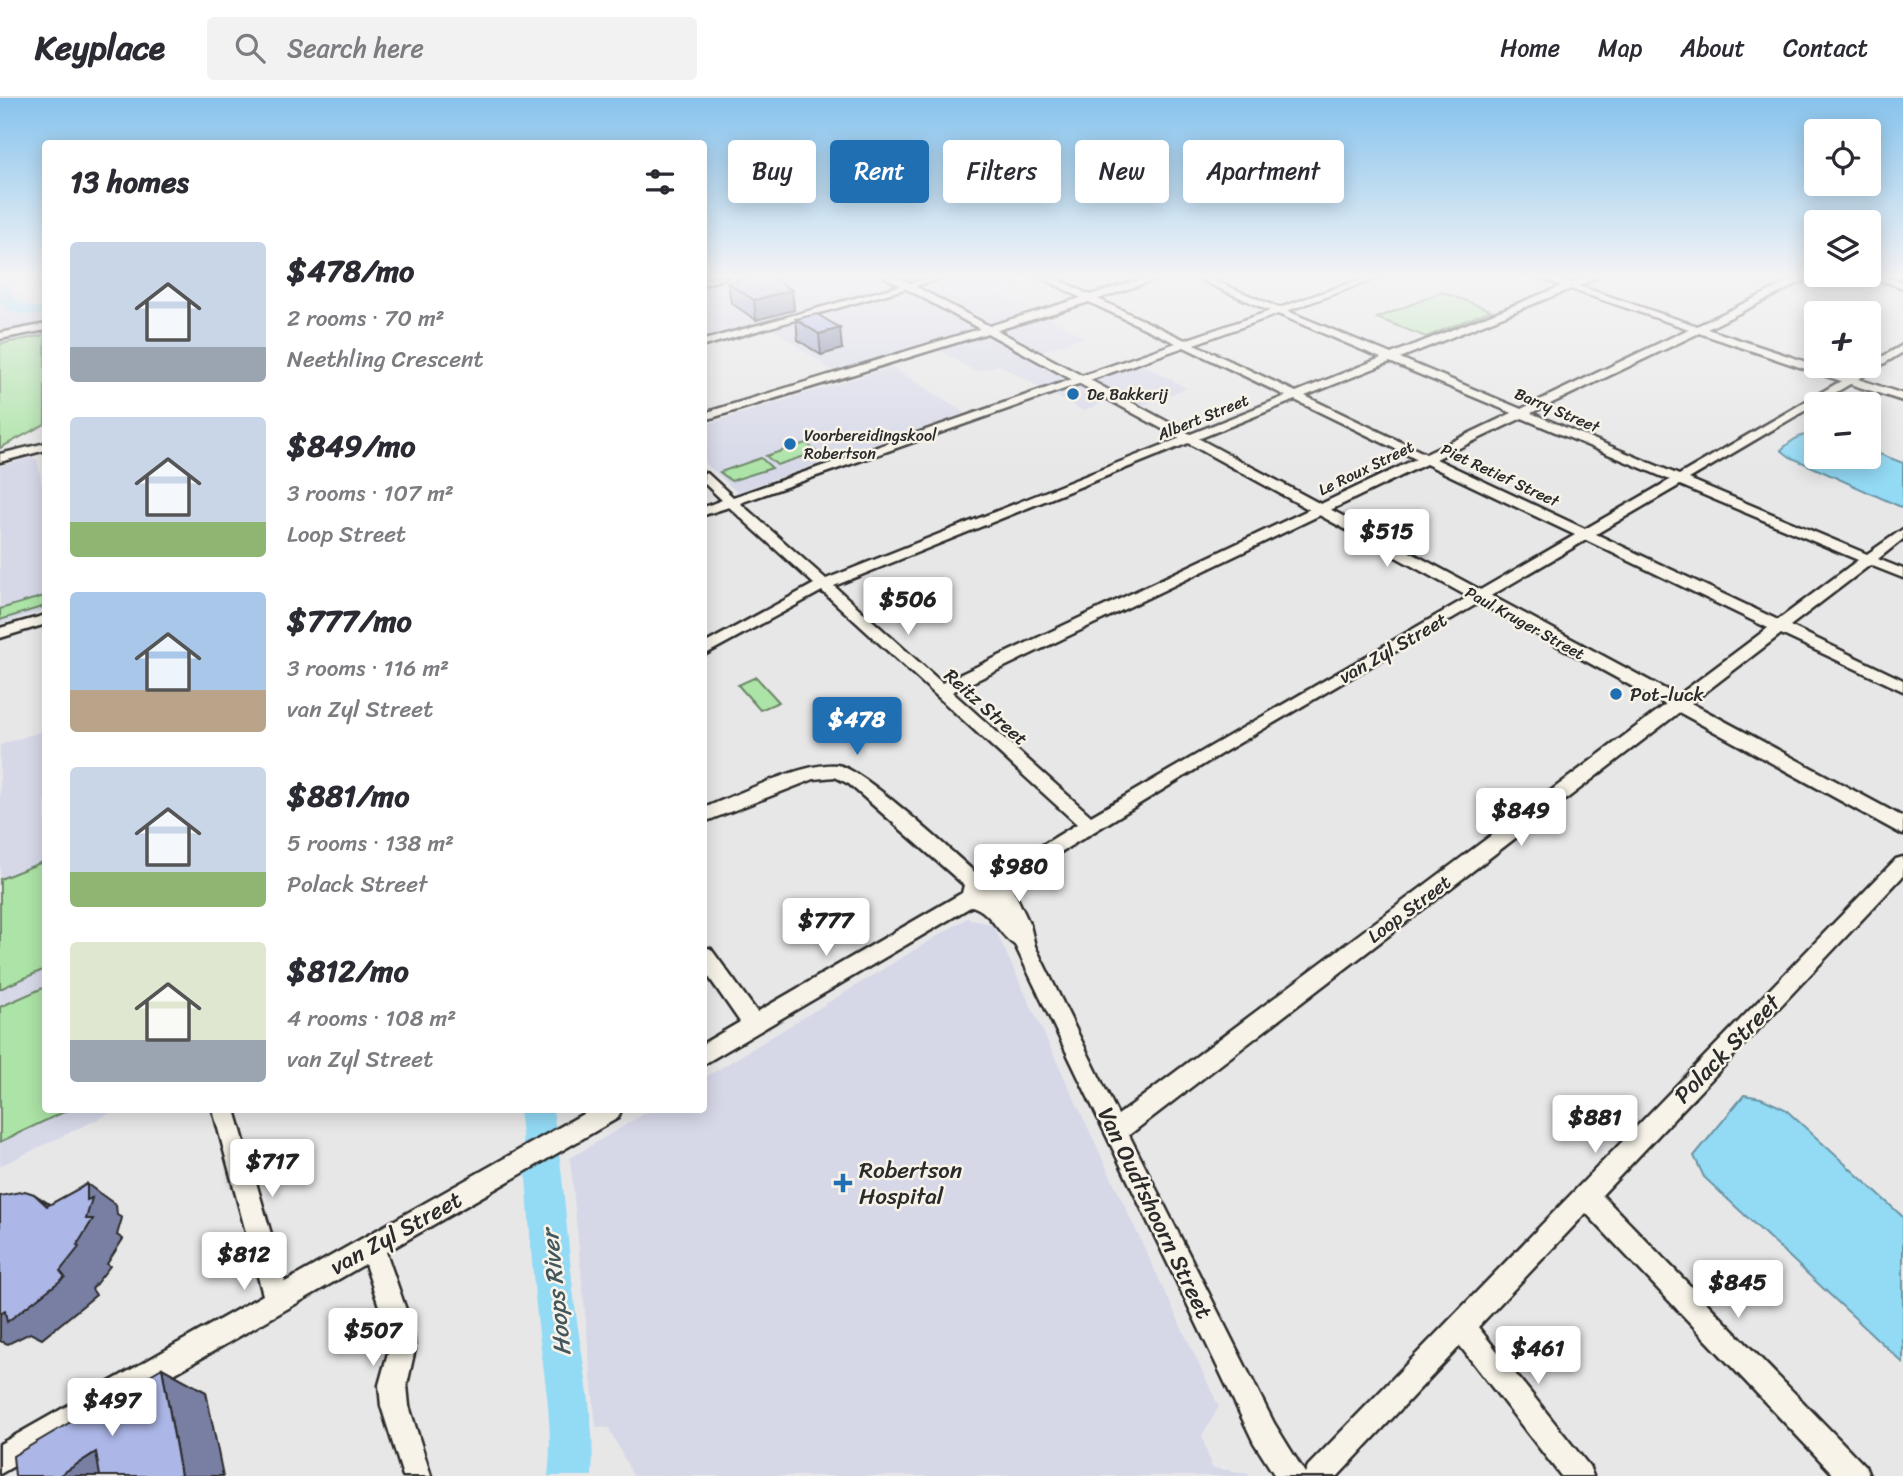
<!DOCTYPE html>
<meta charset="utf-8">
<style>
body{margin:0;font-family:Sriracha,sans-serif;background:#f2f2f3;color:#2b2b33;height:100vh;display:flex;flex-direction:column;font-size:26px;white-space:nowrap}
*{box-sizing:border-box;margin:0}
p{font-size:23px;color:#7c7c81}
.icon{flex:none;width:38px;height:38px;fill:none;stroke:currentColor;stroke-width:2;stroke-linecap:round;stroke-linejoin:round}
.map{position:relative;flex:1;overflow:hidden}
.details{position:absolute;left:42px;top:42px;width:665px;height:973px;display:flex;flex-direction:column;background:#fff;border-radius:7px;box-shadow:0 4px 18px #0003}
.details>*{flex:none}
.guide{position:absolute;left:728px;top:42px;width:665px;height:63px;display:flex;gap:14px}
.controls{position:absolute;left:1804px;top:21px;display:grid;gap:14px}
.controls a{display:grid;place-items:center;width:77px;height:77px;border-radius:7px;background:#fff;box-shadow:0 4px 18px #0003;font-size:35px}
.price{position:absolute;translate:-50% -60px;padding:0 16px;border-radius:7px;background:#fff;color:#222;font-size:23px;line-height:46px;filter:drop-shadow(0 2px 4px #0008)}
.price::after{content:'';position:absolute;left:50%;top:42px;width:21px;height:16px;margin-left:-10px;background:inherit;clip-path:polygon(0 0,100% 0,50% 100%)}
.price.current{background:#1f6fb2;color:#fff}
ul{padding:0;list-style:none}
li{display:flex;align-items:center;gap:21px;height:175px;padding:0 28px}
li span{display:grid;place-items:center;flex:none;width:196px;height:140px;border-radius:7px;color:#555}
li>.icon{margin-inline-start:auto}
span .icon{width:84px;height:84px;fill:#fffc;stroke-width:1}
li b{font-size:30px}
h2{display:flex;justify-content:space-between;align-items:center;height:84px;padding:0 28px;font-size:30px}
.tag{padding:0 24px;border-radius:7px;background:#fff;box-shadow:0 4px 18px #0003;font-size:24px;line-height:63px}
.tag.current{background:#1f6fb2;color:#fff}
header{display:flex;align-items:center;gap:42px;box-sizing:border-box;height:98px;padding:0 35px;background:#fff;border-bottom:2px solid #e1e1e2}
header strong{font-size:33px}
nav{display:flex;gap:38px;margin-inline-start:auto;font-size:24px}
.search{width:490px;height:63px;background:#f2f2f3;display:flex;align-items:center;gap:18px;box-sizing:border-box;padding:0 24px;border-radius:7px;color:#7c7c81;font-size:26px}
.map>svg:first-child{display:block}
</style>
<header>
<strong>Keyplace</strong>
<div class="search"><svg class="icon" aria-label="search" viewBox="0 0 24 24"><circle cx="10" cy="10" r="6"/><path d="M15 15l6 6"/></svg>Search here</div>
<nav><a>Home</a><a>Map</a><a>About</a><a>Contact</a></nav>
</header>
<div class="map">
<svg width="1903" height="1378" viewBox="0 0 1903 1378">
<rect width="100%" height="100%" fill="#e8e7e8"/>
<filter id="ink" filterUnits="userSpaceOnUse"><feTurbulence type="fractalNoise" baseFrequency=".0143" numOctaves="2"/><feDisplacementMap in="SourceGraphic" scale="14" xChannelSelector="R" yChannelSelector="G"/><feConvolveMatrix kernelMatrix="1 2 1 2 8 2 1 2 1" color-interpolation-filters="sRGB"/></filter>
<g filter="url(#ink)">
<g fill="#d6d8e8">
<polygon points="0,179 14,179 28,204 45,217 45,237 0,246"/>
<polygon points="704,179 1055,179 1001,195 1085,239 1033,256 1079,283 1136,263 1187,290 1129,313 1110,302 1083,313 999,267 976,274 931,248 839,277 767,228 715,241 704,233"/>
<polygon points="892,269 965,315 737,394 704,364 704,327"/>
<polygon points="30,360 37,361 46,407 45,512 0,526 0,368"/>
<polygon points="45,632 46,1012 117,1012 0,1068 0,647"/>
<polygon points="967,820 993,827 1219,1309 1202,1338 1212,1370 1249,1375 1248,1378 633,1378 609,1330 596,1329 570,1060 650,1012 704,1012 704,980"/>
</g>
<g fill="#ace3a6" stroke="#6c8768" stroke-width="2">
<polygon points="1442,194 1491,212 1426,239 1377,220"/>
<polygon points="45,237 45,326 0,350 0,246"/>
<polygon points="806,345 817,354 777,367 766,358"/>
<polygon points="761,360 772,370 731,383 720,374"/>
<polygon points="44,498 45,508 0,522 0,511"/>
<polygon points="756,579 779,604 760,612 738,587"/>
<polygon points="45,763 45,871 0,891 0,781"/>
<polygon points="45,889 46,1012 68,1012 0,1044 0,909"/>
</g>
<g fill="#93daf5" stroke="#6994a4" stroke-width="2">
<path d="M 1811,336 L 1816,337 L 1816,359 L 1869,359 L 1869,352 L 1903,365 L 1903,410 L 1790,359 L 1781,352 C 1790,344 1798,337 1811,336 Z"/>
<polygon points="1744,997 1761,1000 1785,1011 1903,1119 1903,1265 1704,1079 1694,1058"/>
</g>
<g fill="none" stroke-linecap="round" stroke-linejoin="round">
<g fill="#93daf5" fill-rule="evenodd">
<path d="M 0,181 L 7,185 L 14,201 L 29,209 L 46,209 L 46,217 C 32,217 9,218 1,205 C 0,199 0,187 0,181 Z"/>
<path d="M 519,1012 L 553,1012 C 564,1077 567,1143 575,1208 C 582,1265 596,1321 592,1378 L 548,1378 C 555,1322 541,1265 536,1208 C 529,1143 528,1077 519,1012 Z"/>
</g>
<defs>
<g id="minor">
<polygon points="712,179 728,179 704,187 704,181"/>
<polygon points="931,179 946,179 704,248 704,242"/>
<path d="M 1041,179 L 1053,179 L 1090,197 L 1149,179 L 1163,179 L 1098,201 L 1185,242 L 1270,213 L 1194,179 L 1206,179 L 1279,210 L 1367,179 L 1380,179 L 1287,213 L 1391,256 L 1562,188 L 1539,179 L 1552,179 L 1570,185 L 1585,179 L 1597,179 L 1579,188 L 1697,228 L 1799,179 L 1811,179 L 1707,231 L 1848,278 L 1903,247 L 1903,254 L 1858,281 L 1903,296 L 1903,303 L 1850,286 L 1689,381 L 1867,456 L 1903,431 L 1903,441 L 1878,461 L 1903,471 L 1903,480 L 1870,467 L 1790,528 L 1903,582 L 1903,593 L 1781,536 L 1129,1037 L 1274,1325 L 1305,1375 L 1308,1368 L 1896,761 L 1903,759 L 1903,778 L 1602,1097 L 1865,1368 L 1869,1378 L 1835,1378 L 1586,1115 L 1478,1229 L 1589,1368 L 1593,1378 L 1561,1378 L 1460,1248 L 1338,1378 L 1275,1378 L 1254,1345 L 1015,847 C 998,837 993,815 972,808 L 704,966 L 704,945 L 740,924 L 704,872 L 704,849 L 711,851 L 757,914 L 962,795 L 964,787 L 849,686 L 835,679 L 814,681 L 704,724 L 704,710 C 737,697 803,664 837,667 C 861,669 954,756 977,776 L 992,778 L 1077,726 L 822,493 L 704,557 L 704,546 L 814,486 L 729,409 L 704,417 L 704,409 L 722,402 L 704,385 L 704,375 L 708,376 L 733,399 L 1176,245 L 1089,204 L 708,321 L 704,322 L 704,315 L 1081,200 ZM 1570,191 L 1689,231 L 1521,311 L 1400,260 ZM 1278,216 L 1381,260 L 1296,294 L 1194,246 ZM 1699,235 L 1841,283 L 1679,377 L 1531,315 ZM 1184,249 L 1286,298 L 826,481 L 740,405 ZM 1390,264 L 1512,315 L 1426,356 L 1305,298 ZM 1295,302 L 1416,361 L 942,585 L 834,488 ZM 1522,320 L 1670,382 L 1585,431 L 1436,361 ZM 1426,366 L 1575,437 L 1091,718 L 952,594 ZM 1680,387 L 1858,462 L 1778,522 L 1596,436 ZM 1586,442 L 1768,530 L 1118,1017 L 1035,848 L 1030,827 L 1010,785 L 1224,654 Z"/>
<polygon points="1871,179 1886,179 1903,184 1903,190"/>
<polygon points="46,180 46,187 42,186 40,184"/>
<polygon points="46,226 46,232 0,241 0,235"/>
<polygon points="46,345 46,352 0,364 0,356"/>
<polygon points="46,517 46,526 0,540 0,530"/>
<polygon points="213,1012 235,1012 285,1184 590,1012 621,1012 618,1020 386,1154 413,1232 415,1251 407,1287 409,1308 431,1378 403,1378 381,1308 379,1287 389,1251 387,1232 365,1166 0,1376 0,1346 263,1197"/>
</g>
<polygon id="tertiary" points="885,179 898,179 1903,719 1903,737"/>
</defs>
<use href="#minor" stroke="#2b2b2b" stroke-width="5"/>
<use href="#tertiary" stroke="#2b2b2b" stroke-width="5"/>
<use href="#minor" fill="#f7f3e8" fill-rule="evenodd"/>
<use href="#tertiary" fill="#f7f3e8" fill-rule="evenodd"/>
</g>
<g fill="#949dc7" stroke="#2b2b2b" stroke-width="2">
<polygon points="728,185 792,192 794,212 756,222 731,205"/>
<polygon points="796,221 842,251 821,257 798,242"/>
</g>
<g fill="#787fa2" stroke="#2b2b2b" stroke-width="2">
<polygon points="792,192 794,212 756,222 754,202"/>
<polygon points="840,230 842,251 821,257 819,236"/>
<polygon points="87,1086 116,1107 117,1117 122,1120 117,1137 123,1141 107,1166 110,1168 92,1191 96,1197 42,1241 30,1235 8,1246 0,1243 0,1216 60,1173 77,1147 86,1121"/>
<polygon points="34,1096 65,1116 47,1108"/>
<polygon points="162,1270 206,1294 223,1378 181,1378"/>
<polygon points="96,1354 140,1378 60,1378 60,1377"/>
</g>
<g fill="#acb6e7" stroke="#2b2b2b" stroke-width="2">
<polygon points="751,179 772,179 792,192 754,202 728,185"/>
<polygon points="817,216 840,230 819,236 796,221"/>
<polygon points="87,1086 87,1102 92,1100 86,1121 93,1121 77,1147 79,1149 60,1173 65,1179 7,1224 5,1213 0,1216 0,1098 25,1093 34,1096 47,1108"/>
<polygon points="162,1270 181,1378 100,1378 96,1354 60,1377 60,1378 15,1378 13,1358"/>
</g>
</g>
<linearGradient id="sky" x2="0" y2="1"><stop stop-color="#86c3ed"/><stop offset="0.48" stop-color="#f5f4f5"/><stop offset="1" stop-color="#f5f4f5" stop-opacity="0"/></linearGradient>
<rect width="1903" height="372" fill="url(#sky)"/>
<g fill="#1f6fb2" stroke="#f7f3e8" stroke-width="2.5">
<circle cx="1073" cy="296" r="7"/>
<circle cx="790" cy="346" r="7"/>
<circle cx="1616" cy="596" r="7"/>
<path d="M839.5 1074.5h7v7h7v7h-7v7h-7v-7h-7v-7h7z"/>
</g>
<g text-anchor="middle" dominant-baseline="central" stroke-width="5" stroke-linejoin="round" paint-order="stroke">
<g font-size="16" fill="#2b2b2b" stroke="#f7f3e8" text-anchor="start">
<text x="1087" y="296">De Bakkerij</text>
<text x="804" y="337">Voorbereidingskool<tspan x="804" dy="18">Robertson</tspan></text>
</g>
<g font-size="16" fill="#2b2b2b" stroke="#f7f3e8">
<text transform="translate(1557 312) rotate(23)">Barry Street</text>
<text transform="translate(1203 319) rotate(-22)">Albert Street</text>
<text transform="translate(1366 370) rotate(-26)">Le Roux Street</text>
<text transform="translate(1500 377) rotate(25)">Piet Retief Street</text>
<text transform="translate(1525 525) rotate(29)">Paul Kruger Street</text>
</g>
<g font-size="19" fill="#2b2b2b" stroke="#f7f3e8">
<text transform="translate(1393 550) rotate(-30)">van Zyl Street</text>
<text transform="translate(986 609) rotate(42)">Reitz Street</text>
<text transform="translate(1409 811) rotate(-37)">Loop Street</text>
</g>
<g font-size="19" fill="#2b2b2b" stroke="#f7f3e8" text-anchor="start">
<text x="1630" y="596">Pot-luck</text>
</g>
<g font-size="23" fill="#2b2b2b" stroke="#f7f3e8">
<text transform="translate(1727 951) rotate(-46)">Polack Street</text>
<text transform="translate(1155 1115) rotate(64)">Van Oudtshoorn Street</text>
<text transform="translate(396 1135) rotate(-29)">van Zyl Street</text>
</g>
<g font-size="23" fill="#2b2b2b" stroke="#f7f3e8" text-anchor="start">
<text x="859" y="1072">Robertson<tspan x="859" dy="26">Hospital</tspan></text>
</g>
<g font-size="24" font-style="italic" fill="#45575e" stroke="#f7f3e8">
<text transform="translate(556 1195) rotate(-96)">Hoops River</text>
</g>
</g>
</svg>
<div class="controls">
<a><svg class="icon" aria-label="locate" viewBox="0 0 24 24"><circle cx="12" cy="12" r="6"/><path d="M12 2v4M12 18v4M2 12h4M18 12h4"/></svg></a>
<a><svg class="icon" aria-label="layers" viewBox="0 0 24 24"><path d="M12 4l9 5-9 5-9-5zM3 14l9 5 9-5"/></svg></a>
<a>+</a>
<a>−</a>
</div>
<b class="price" style="left:1387px;top:471px">$515</b>
<b class="price" style="left:908px;top:539px">$506</b>
<b class="price current" style="left:857px;top:659px">$478</b>
<b class="price" style="left:1521px;top:750px">$849</b>
<b class="price" style="left:1019px;top:806px">$980</b>
<b class="price" style="left:826px;top:860px">$777</b>
<b class="price" style="left:1595px;top:1057px">$881</b>
<b class="price" style="left:272px;top:1101px">$717</b>
<b class="price" style="left:244px;top:1194px">$812</b>
<b class="price" style="left:1738px;top:1222px">$845</b>
<b class="price" style="left:373px;top:1270px">$507</b>
<b class="price" style="left:1538px;top:1288px">$461</b>
<b class="price" style="left:112px;top:1340px">$497</b>
<div class="guide">
<a class="tag">Buy</a>
<a class="tag current">Rent</a>
<a class="tag">Filters</a>
<a class="tag">New</a>
<a class="tag">Apartment</a>
</div>
<section class="details">
<h2>13 homes<svg class="icon" aria-label="filters" viewBox="0 0 24 24"><path d="M4 7h16M4 17h16"/><circle cx="9" cy="7" r="2"/><circle cx="15" cy="17" r="2"/></svg></h2>
<ul>
<li><span style="background:linear-gradient(#c9d6e8 75%,#9aa5b1 0)"><svg class="icon" aria-label="home" viewBox="0 0 24 24"><path d="M3 11l9-7 9 7M6 9v11h12V9"/></svg></span><div><b>$478/mo</b><p>2 rooms · 70 m²</p><p>Neethling Crescent</p></div></li>
<li><span style="background:linear-gradient(#c9d6e8 75%,#8fb573 0)"><svg class="icon" aria-label="home" viewBox="0 0 24 24"><path d="M3 11l9-7 9 7M6 9v11h12V9"/></svg></span><div><b>$849/mo</b><p>3 rooms · 107 m²</p><p>Loop Street</p></div></li>
<li><span style="background:linear-gradient(#a9c7e8 70%,#b9a48a 0)"><svg class="icon" aria-label="home" viewBox="0 0 24 24"><path d="M3 11l9-7 9 7M6 9v11h12V9"/></svg></span><div><b>$777/mo</b><p>3 rooms · 116 m²</p><p>van Zyl Street</p></div></li>
<li><span style="background:linear-gradient(#c9d6e8 75%,#8fb573 0)"><svg class="icon" aria-label="home" viewBox="0 0 24 24"><path d="M3 11l9-7 9 7M6 9v11h12V9"/></svg></span><div><b>$881/mo</b><p>5 rooms · 138 m²</p><p>Polack Street</p></div></li>
<li><span style="background:linear-gradient(#dfe7d0 70%,#9aa5b1 0)"><svg class="icon" aria-label="home" viewBox="0 0 24 24"><path d="M3 11l9-7 9 7M6 9v11h12V9"/></svg></span><div><b>$812/mo</b><p>4 rooms · 108 m²</p><p>van Zyl Street</p></div></li>
</ul>
</section>
</div>
